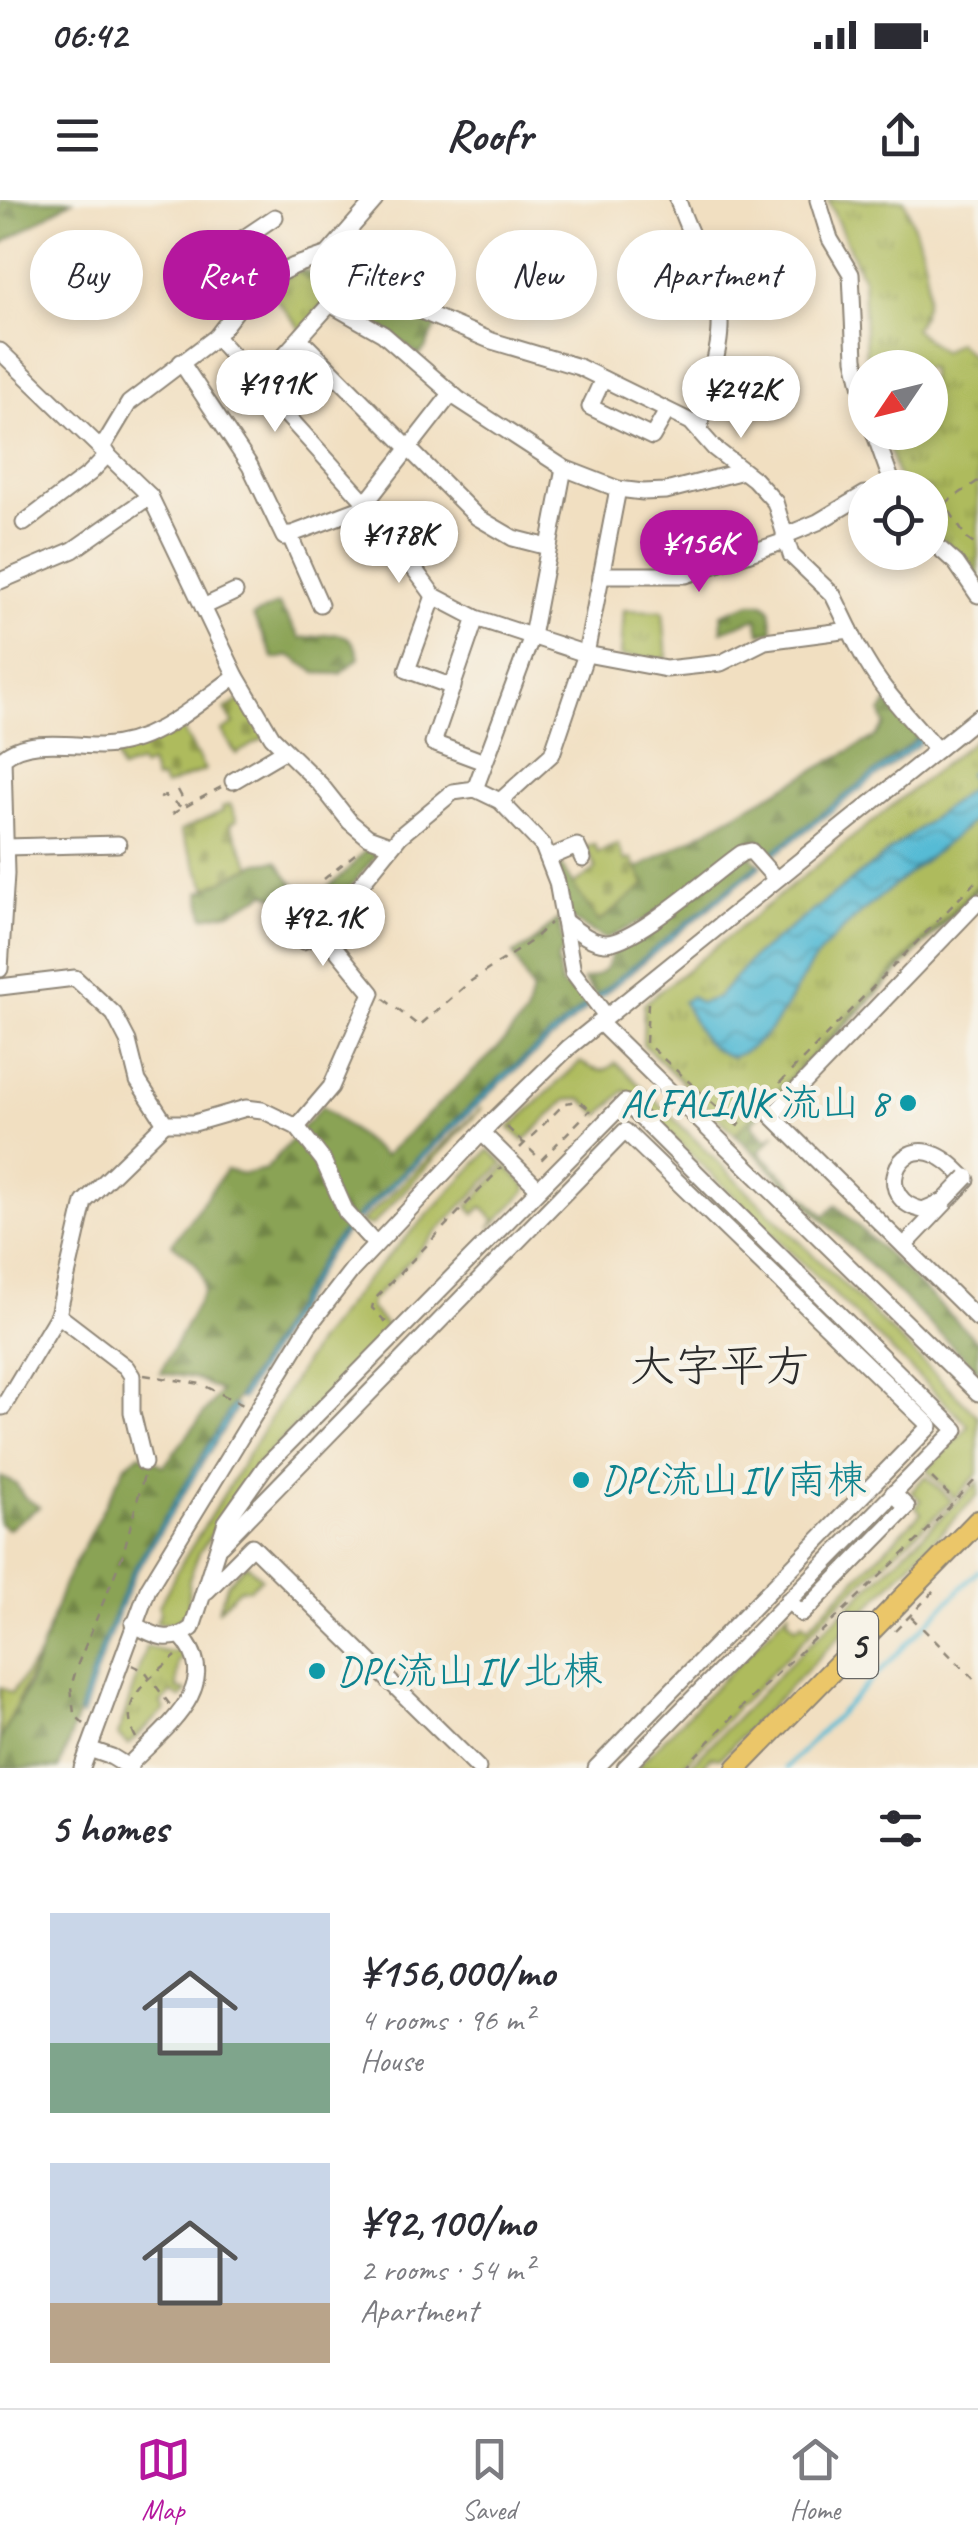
<!DOCTYPE html>
<meta charset="utf-8">
<style>
body{margin:0;font-family:Caveat,"Klee One",sans-serif;background:#f2f2f3;color:#2b2b33;height:100vh;display:flex;flex-direction:column;font-size:38px;white-space:nowrap}
*{box-sizing:border-box;margin:0}
p{font-size:32px;color:#7c7c81}
.icon{flex:none;width:55px;height:55px;fill:none;stroke:currentColor;stroke-width:2;stroke-linecap:round;stroke-linejoin:round}
.map{position:relative;height:1568px;overflow:hidden}
.side{display:flex;flex-direction:column;background:#fff;flex:1}
.side>*{flex:none}
.guide{position:absolute;left:30px;top:30px;width:920px;height:90px;display:flex;gap:20px}
.needle{width:65px;rotate:235deg}
.tools{position:absolute;left:848px;top:150px;display:grid;gap:20px}
.tools a{display:grid;place-items:center;width:100px;height:100px;border-radius:50%;background:#fff;box-shadow:0 5px 15px #0003;font-size:50px}
.price{position:absolute;translate:-50% -85px;padding:0 22px;border-radius:35px;background:#fff;color:#222;font-size:32px;line-height:65px;filter:drop-shadow(0 2px 5px #0008)}
.price::after{content:'';position:absolute;left:50%;top:60px;width:30px;height:22px;margin-left:-15px;background:inherit;clip-path:polygon(0 0,100% 0,50% 100%)}
.price.on{background:#b5179e;color:#fff}
ul{padding:0;list-style:none}
li{display:flex;align-items:center;gap:30px;height:250px;padding:0 50px}
li span{display:grid;place-items:center;flex:none;width:280px;height:200px;border-radius:0px;color:#555}
li>.icon{margin-inline-start:auto}
span .icon{width:120px;height:120px;fill:#fffc;stroke-width:1}
li b{font-size:42px}
h2{display:flex;justify-content:space-between;align-items:center;height:120px;padding:0 50px;font-size:42px}
.chip{padding:0 35px;border-radius:45px;background:#fff;box-shadow:0 5px 15px #0003;font-size:35px;line-height:90px}
.chip.on{background:#b5179e;color:#fff}
.status{display:flex;justify-content:space-between;align-items:center;height:70px;padding:0 50px;background:#fff;direction:ltr}
.status svg{height:28px;fill:currentColor}
header{display:flex;justify-content:space-between;align-items:center;height:130px;padding:0 50px;background:#fff;font-size:45px;font-weight:800}
.menu{display:flex;justify-content:space-around;align-items:center;height:140px;border-top:2px solid #e1e1e2;background:#fff;font-size:28px;color:#7c7c81}
.menu a{display:grid;justify-items:center;gap:5px}
.menu .on{color:#b5179e}
.map>svg:first-child{display:block}
</style>
<div class="status"><b>06:42</b><svg viewBox="0 0 49 12"><path d="M0 12V9h3v3zM5 12V6h3v6zM10 12V3h3v9zM15 12V0h3v12zM26 1h20v11H26zM47 4h2v5h-2z"/></svg></div>
<header><svg class="icon" aria-label="menu" viewBox="0 0 24 24"><path d="M4 6h16M4 12h16M4 18h16"/></svg>Roofr<svg class="icon" aria-label="share" viewBox="0 0 24 24"><path d="M12 15V3M7 8l5-5 5 5M5 13v7h14v-7"/></svg></header>
<div class="map">
<svg width="978" height="1568" viewBox="0 0 978 1568">
<defs>
<pattern id="forest-firs" width="22" height="20" patternUnits="userSpaceOnUse" patternTransform="scale(2.5)"><rect width="22" height="20" fill="#8aa354"/><path d="M5 1l3.5 6h-7zM16 11l3.5 6h-7z" fill="#718546"/></pattern>
<pattern id="cemetery-stones" width="16" height="16" patternUnits="userSpaceOnUse" patternTransform="scale(2.5)"><rect width="16" height="16" fill="#aebb5d"/><path d="M2 7V4a2 2 0 0 1 4 0v3zM10 15v-3a2 2 0 0 1 4 0v3z" fill="#8e984d"/></pattern>
<pattern id="park-tufts" width="24" height="20" patternUnits="userSpaceOnUse" patternTransform="scale(2.5)"><rect width="24" height="20" fill="#aebb5d"/><path d="M3 7l-1-3M5 7V3M7 7l1-3M15 17l-1-3M17 17v-4M19 17l1-3" fill="none" stroke="#8e984d"/></pattern>
<pattern id="water-waves" width="16" height="10" patternUnits="userSpaceOnUse" patternTransform="scale(2.5)"><rect width="16" height="10" fill="#57bbd5"/><path d="M0 5q4-4 8 0t8 0" fill="none" stroke="#4898ad"/></pattern>
</defs>
<rect width="100%" height="100%" fill="#f7f3e8"/>
<filter id="ink" filterUnits="userSpaceOnUse"><feTurbulence type="fractalNoise" baseFrequency=".01" numOctaves="2"/><feDisplacementMap in="SourceGraphic" scale="20" xChannelSelector="R" yChannelSelector="G"/><feConvolveMatrix kernelMatrix="1 2 1 2 8 2 1 2 1" color-interpolation-filters="sRGB"/></filter>
<filter id="wash" filterUnits="userSpaceOnUse"><feTurbulence type="fractalNoise" baseFrequency=".0048" numOctaves="4" result="noise"/><feDisplacementMap in="SourceGraphic" scale="40" xChannelSelector="R" yChannelSelector="G"/><feGaussianBlur stdDeviation="2.25" result="paint"/><feColorMatrix in="noise" values="0 0 0 0 0 0 0 0 0 0 0 0 0 0 0 0 0 1.4 0 .05"/><feComposite in="paint" operator="in"/></filter>
<g filter="url(#wash)">
<rect width="100%" height="100%" fill="#f1dfc1"/>
<g fill="#aebb5d" stroke="#6c7344" stroke-width="2.5">
<path d="M 580,862 C 593,869 602,876 615,863 L 623,869 L 978,1216 L 978,1274 L 955,1298 L 927,1270 L 969,1226 L 625,890 L 600,915 L 582,899 L 566,900 L 524,941 L 510,928 Z"/>
<polygon points="482,908 371,1026 361,1023"/>
<polygon points="489,950 503,963 371,1101 370,1108 389,1128 400,1120 257,1265 199,1353 189,1379 188,1412 175,1423 156,1423 160,1413 159,1406 181,1364 317,1142 366,1080"/>
<polygon points="506,966 526,986 526,991 490,1028 495,1020 482,1007 475,1014 468,1007"/>
<polygon points="926,1276 952,1301 833,1409 743,1502 735,1506 736,1509 681,1568 636,1568 790,1410 787,1418 796,1427 803,1422 808,1427 921,1313 916,1307 921,1301 911,1291"/>
<polygon points="978,1282 978,1295 720,1558 711,1556 705,1562 707,1568 688,1568 798,1455"/>
<polygon points="247,1364 261,1378 250,1389 239,1389 218,1411 228,1383"/>
<polygon points="38,1457 0,1541 0,1487 12,1493"/>
</g>
<g fill="url(#forest-firs)" stroke="#5a6740" stroke-width="2.5">
<polygon points="0,0 72,0 0,45"/>
<path d="M 305,70 L 349,98 L 376,103 L 386,101 L 439,121 L 425,149 L 418,155 C 380,124 336,103 298,71 Z"/>
<polygon points="751,403 764,403 770,408 773,431 760,433 757,418 722,431 721,414"/>
<path d="M 278,404 L 300,438 C 324,438 352,421 359,458 L 340,474 L 316,473 L 291,456 L 274,459 L 253,416 Z"/>
<polygon points="888,502 920,537 766,657 759,651 650,717 605,739 569,718 553,660 557,659 599,722 644,685 637,669 876,536 885,525 881,513"/>
<path d="M 370,645 L 377,649 L 377,654 L 319,725 L 313,724 L 295,706 L 267,693 L 230,712 L 204,717 L 200,692 L 258,663 L 277,661 C 288,677 296,691 315,698 L 344,674 Z"/>
<path d="M 747,654 L 759,663 L 596,796 L 583,780 C 604,775 610,767 613,746 Z"/>
<polygon points="978,684 978,689 751,924 767,940 776,933 759,952 825,1016 836,1005 978,1142 978,1171 735,934"/>
<path d="M 558,719 L 564,749 L 557,759 L 561,785 L 590,801 L 492,885 L 353,1020 L 326,1051 L 131,1373 L 59,1568 L 0,1568 L 0,1541 L 30,1482 L 63,1386 L 125,1266 L 140,1254 L 164,1266 L 221,1191 L 194,1178 L 160,1173 L 204,1091 C 204,1066 191,1058 172,1044 L 226,970 L 244,974 L 266,969 L 322,906 L 384,956 L 496,850 L 526,815 L 532,791 L 513,754 L 530,745 Z"/>
<polygon points="0,1276 16,1284 23,1296 39,1307 8,1329 0,1323"/>
</g>
<g fill="url(#cemetery-stones)" stroke="#6c7344" stroke-width="2.5">
<polygon points="243,499 266,537 236,554 222,531 234,524 225,509"/>
<polygon points="179,523 205,570 165,586 161,579 155,580 150,563 142,567 140,563 121,570 115,551"/>
<polygon points="230,604 237,620 230,624 251,667 207,688 180,631 223,611 222,607"/>
<polygon points="594,644 598,653 618,644 625,661 632,659 645,685 599,722 573,685 596,669 586,647"/>
</g>
<g fill="url(#park-tufts)" stroke="#6c7344" stroke-width="2.5">
<path d="M 828,0 L 904,0 C 919,40 942,90 914,129 L 942,152 L 957,142 L 978,162 L 978,378 L 964,357 L 939,337 L 930,324 L 930,288 L 906,287 L 896,272 L 885,233 L 930,232 L 930,168 L 866,167 L 863,79 Z"/>
<polygon points="298,71 330,97 302,131 267,88"/>
<polygon points="624,410 663,411 667,459 621,456"/>
<polygon points="978,537 978,684 735,934 643,844 644,804"/>
<polygon points="146,1446 165,1452 184,1450 187,1458 178,1460 177,1488 186,1491 181,1498 172,1492 161,1503 165,1510 128,1545 118,1536"/>
</g>
<g fill="url(#water-waves)" stroke="#417380" stroke-width="2.5">
<polygon points="921,537 924,540 769,659 766,657"/>
<path d="M 977,567 L 978,616 C 927,663 867,701 820,753 C 791,787 780,841 732,857 C 700,848 698,826 683,802 L 691,796 L 700,803 L 717,798 L 753,757 L 971,588 L 972,581 L 968,573 Z"/>
<polygon points="759,663 762,665 598,799 596,796"/>
<polygon points="590,801 592,804 496,887 358,1020 356,1017 492,885"/>
<polygon points="350,1023 352,1025 329,1053 242,1199 238,1198 326,1051"/>
<polygon points="233,1205 237,1207 134,1375 102,1455 82,1516 79,1513 97,1457 131,1373"/>
</g>
<g fill="none" stroke-linecap="round" stroke-linejoin="round">
<polyline stroke="#57bbd5" stroke-width="4" points="786,1568 978,1371"/>
</g>
</g>
<g filter="url(#ink)">
<g fill="none" stroke-linecap="round" stroke-linejoin="round">
<defs>
<g id="minor">
<path d="M 678,0 C 690,43 722,83 720,128 C 719,163 701,196 700,230"/>
<polyline points="818,0 830,39 851,74 855,159 865,201"/>
<polyline points="265,78 236,49 235,44 275,17"/>
<polyline points="216,137 366,303 434,396 476,418 586,454 666,469 721,463 765,441 850,430 833,395 791,355 775,302 754,279 714,248 691,222 579,167 492,141 383,95 318,59"/>
<polyline points="301,140 477,317 513,338 548,347"/>
<polyline points="0,151 150,296 236,476 272,537 320,584 350,622 368,637 390,645"/>
<polyline points="181,162 250,266 284,337 359,309 366,303 451,194"/>
<polyline points="603,179 590,207 652,237 667,211"/>
<polyline points="259,183 330,104 383,134 458,199 564,268 618,289 643,292 666,291 743,271"/>
<polyline points="874,232 894,288"/>
<polyline points="102,248 129,203 216,137 256,85 294,66 328,54 375,0"/>
<polyline points="24,323 90,273 108,254"/>
<polyline points="289,334 320,404"/>
<polyline points="784,336 818,322 865,294"/>
<polyline points="930,340 956,363 978,395"/>
<polyline points="601,375 686,375 785,341"/>
<polyline points="0,381 73,350 150,296"/>
<polyline points="434,396 407,470 453,487"/>
<polyline points="203,407 235,392"/>
<polyline points="476,418 433,543 484,562"/>
<path d="M 850,430 C 873,482 900,507 937,550"/>
<polyline points="233,581 284,551"/>
<polyline points="475,589 532,436 564,268"/>
<polyline points="500,601 552,554 586,454 618,289"/>
<polyline points="6,647 118,644"/>
<polyline points="548,658 577,646 583,659"/>
<polyline points="978,702 772,916 978,1119"/>
<path d="M 564,721 C 575,729 590,742 605,743 C 635,744 714,672 742,653 L 751,651 L 775,678"/>
<polyline points="303,741 322,732"/>
<path d="M 0,769 L 6,674 L 3,558 C 26,537 72,546 101,546 C 155,544 194,506 236,476"/>
<polyline points="0,787 75,778 114,814 128,841 138,881 165,923 194,923 246,908 262,910 297,927 323,960 346,1012 375,1044"/>
<polyline points="599,822 978,1193"/>
<polyline points="297,927 331,887 372,793 322,732 400,636 453,592 475,589 500,601 543,646 557,682 573,772 606,816"/>
<polyline points="482,933 539,989"/>
<path d="M 904,1046 L 967,980 C 958,971 948,960 936,955 C 895,936 874,1001 923,1010 L 944,1001"/>
<polyline points="58,1115 126,1167 132,1176 132,1212 144,1263"/>
<polyline points="0,1207 3,1207 58,1115 84,1002 165,923"/>
<polyline points="221,1345 625,931 930,1226 596,1568"/>
<polyline points="207,1391 252,1346 478,1568"/>
<polyline points="788,1400 802,1414 907,1307 893,1293"/>
<path d="M 133,1424 C 155,1436 170,1445 192,1428 L 226,1322 L 265,1267 L 625,902 L 956,1230 L 625,1568"/>
<polyline points="89,1549 112,1557 130,1568"/>
<path d="M 128,1566 C 160,1532 227,1486 181,1436"/>
<polyline points="82,1568 148,1389 308,1127 352,1070 490,924 568,848 978,517"/>
</g>
<polyline id="major" points="737,1568 978,1321"/>
</defs>
<use href="#minor" stroke="#8e8576" stroke-width="19"/>
<use href="#major" stroke="#8e8576" stroke-width="24"/>
<g stroke="#8e8576" stroke-width="2.5" stroke-dasharray="8 8" stroke-linecap="butt">
<polyline points="978,281 947,302 947,307 967,339 978,347"/>
<polyline points="178,590 186,605"/>
<polyline points="160,598 165,596 181,607"/>
<polyline points="172,614 223,586"/>
<polyline points="324,679 360,650"/>
<polyline points="384,799 419,826 471,781 530,742 550,723"/>
<polyline points="648,803 646,843 738,926 978,679"/>
<polyline points="507,927 541,960 590,910"/>
<polyline points="520,948 565,903 578,901 594,912"/>
<polyline points="386,1122 372,1108 374,1100 501,968"/>
<polyline points="144,1175 201,1184 245,1206"/>
<polyline points="932,1278 955,1301"/>
<polyline points="911,1417 978,1483"/>
<polyline points="895,1431 935,1390"/>
<polyline points="132,1465 145,1471 170,1505"/>
<polyline points="84,1524 74,1514 71,1487 77,1466 123,1354 144,1275"/>
<path d="M 136,1538 C 115,1499 152,1477 176,1456"/>
<polyline points="684,1568 743,1506 918,1340 978,1277"/>
</g>
<use href="#minor" stroke="#fff" stroke-width="15"/>
<use href="#major" stroke="#ebc669" stroke-width="20"/>
<defs>
<polyline id="minor-bridge" points="944,1001 967,977"/>
</defs>
<use href="#minor-bridge" stroke="#8e8576" stroke-width="19" stroke-linecap="butt"/>
<use href="#minor-bridge" stroke="#fff" stroke-width="15"/>
</g>
</g>
<g fill="#0f9aa8" stroke="#f7f3e8" stroke-width="4">
<circle cx="908" cy="903" r="10"/>
<circle cx="581" cy="1280" r="10"/>
<circle cx="317" cy="1471" r="10"/>
</g>
<g text-anchor="middle" dominant-baseline="central" stroke-width="9" stroke-linejoin="round" paint-order="stroke">
<rect fill="#f7f3e8" stroke="#686764" stroke-width="2.5" x="838" y="1412" width="40" height="66" rx="8"/>
<g font-size="38" font-weight="bold" fill="#2b2b2b">
<text x="858" y="1445">5</text>
</g>
<g font-size="40" fill="#0d838f" stroke="#f7f3e8" text-anchor="start">
<text x="888" y="903" text-anchor="end">ALFALINK 流山 8</text>
<text x="601" y="1280">DPL流山IV 南棟</text>
<text x="337" y="1471">DPL流山IV 北棟</text>
</g>
<g font-size="45" fill="#2b2b2b" stroke="#f7f3e8">
<text x="720" y="1166">大字平方</text>
</g>
</g>
</svg>
<div class="tools">
<a><svg class="needle" viewBox="-14 -14 28 28"><path d="M0-13l5 13h-10z" fill="#e53935"/><path d="M0 13l5-13h-10z" fill="#7c7c81"/></svg></a>
<a><svg class="icon" aria-label="locate" viewBox="0 0 24 24"><circle cx="12" cy="12" r="6"/><path d="M12 2v4M12 18v4M2 12h4M18 12h4"/></svg></a>
</div>
<b class="price" style="left:275px;top:235px">¥191K</b>
<b class="price" style="left:741px;top:241px">¥242K</b>
<b class="price" style="left:399px;top:386px">¥178K</b>
<b class="price on" style="left:699px;top:395px">¥156K</b>
<b class="price" style="left:323px;top:769px">¥92.1K</b>
<div class="guide">
<a class="chip">Buy</a>
<a class="chip on">Rent</a>
<a class="chip">Filters</a>
<a class="chip">New</a>
<a class="chip">Apartment</a>
</div>
</div>
<section class="side">
<h2>5 homes<svg class="icon" aria-label="filters" viewBox="0 0 24 24"><path d="M4 7h16M4 17h16"/><circle cx="9" cy="7" r="2"/><circle cx="15" cy="17" r="2"/></svg></h2>
<ul>
<li><span style="background:linear-gradient(#c9d6e8 65%,#7fa58c 0)"><svg class="icon" aria-label="home" viewBox="0 0 24 24"><path d="M3 11l9-7 9 7M6 9v11h12V9"/></svg></span><div><b>¥156,000/mo</b><p>4 rooms · 96 m²</p><p>House</p></div></li>
<li><span style="background:linear-gradient(#c9d6e8 70%,#b9a48a 0)"><svg class="icon" aria-label="home" viewBox="0 0 24 24"><path d="M3 11l9-7 9 7M6 9v11h12V9"/></svg></span><div><b>¥92,100/mo</b><p>2 rooms · 54 m²</p><p>Apartment</p></div></li>
</ul>
</section>
<nav class="menu">
<a class="on"><svg class="icon" aria-label="map" viewBox="0 0 24 24"><path d="M3 6l6-2 6 2 6-2v14l-6 2-6-2-6 2zM9 4v14M15 6v14"/></svg>Map</a>
<a><svg class="icon" aria-label="saved" viewBox="0 0 24 24"><path d="M7 4h10v16l-5-4-5 4z"/></svg>Saved</a>
<a><svg class="icon" aria-label="home" viewBox="0 0 24 24"><path d="M3 11l9-7 9 7M6 9v11h12V9"/></svg>Home</a>
</nav>
